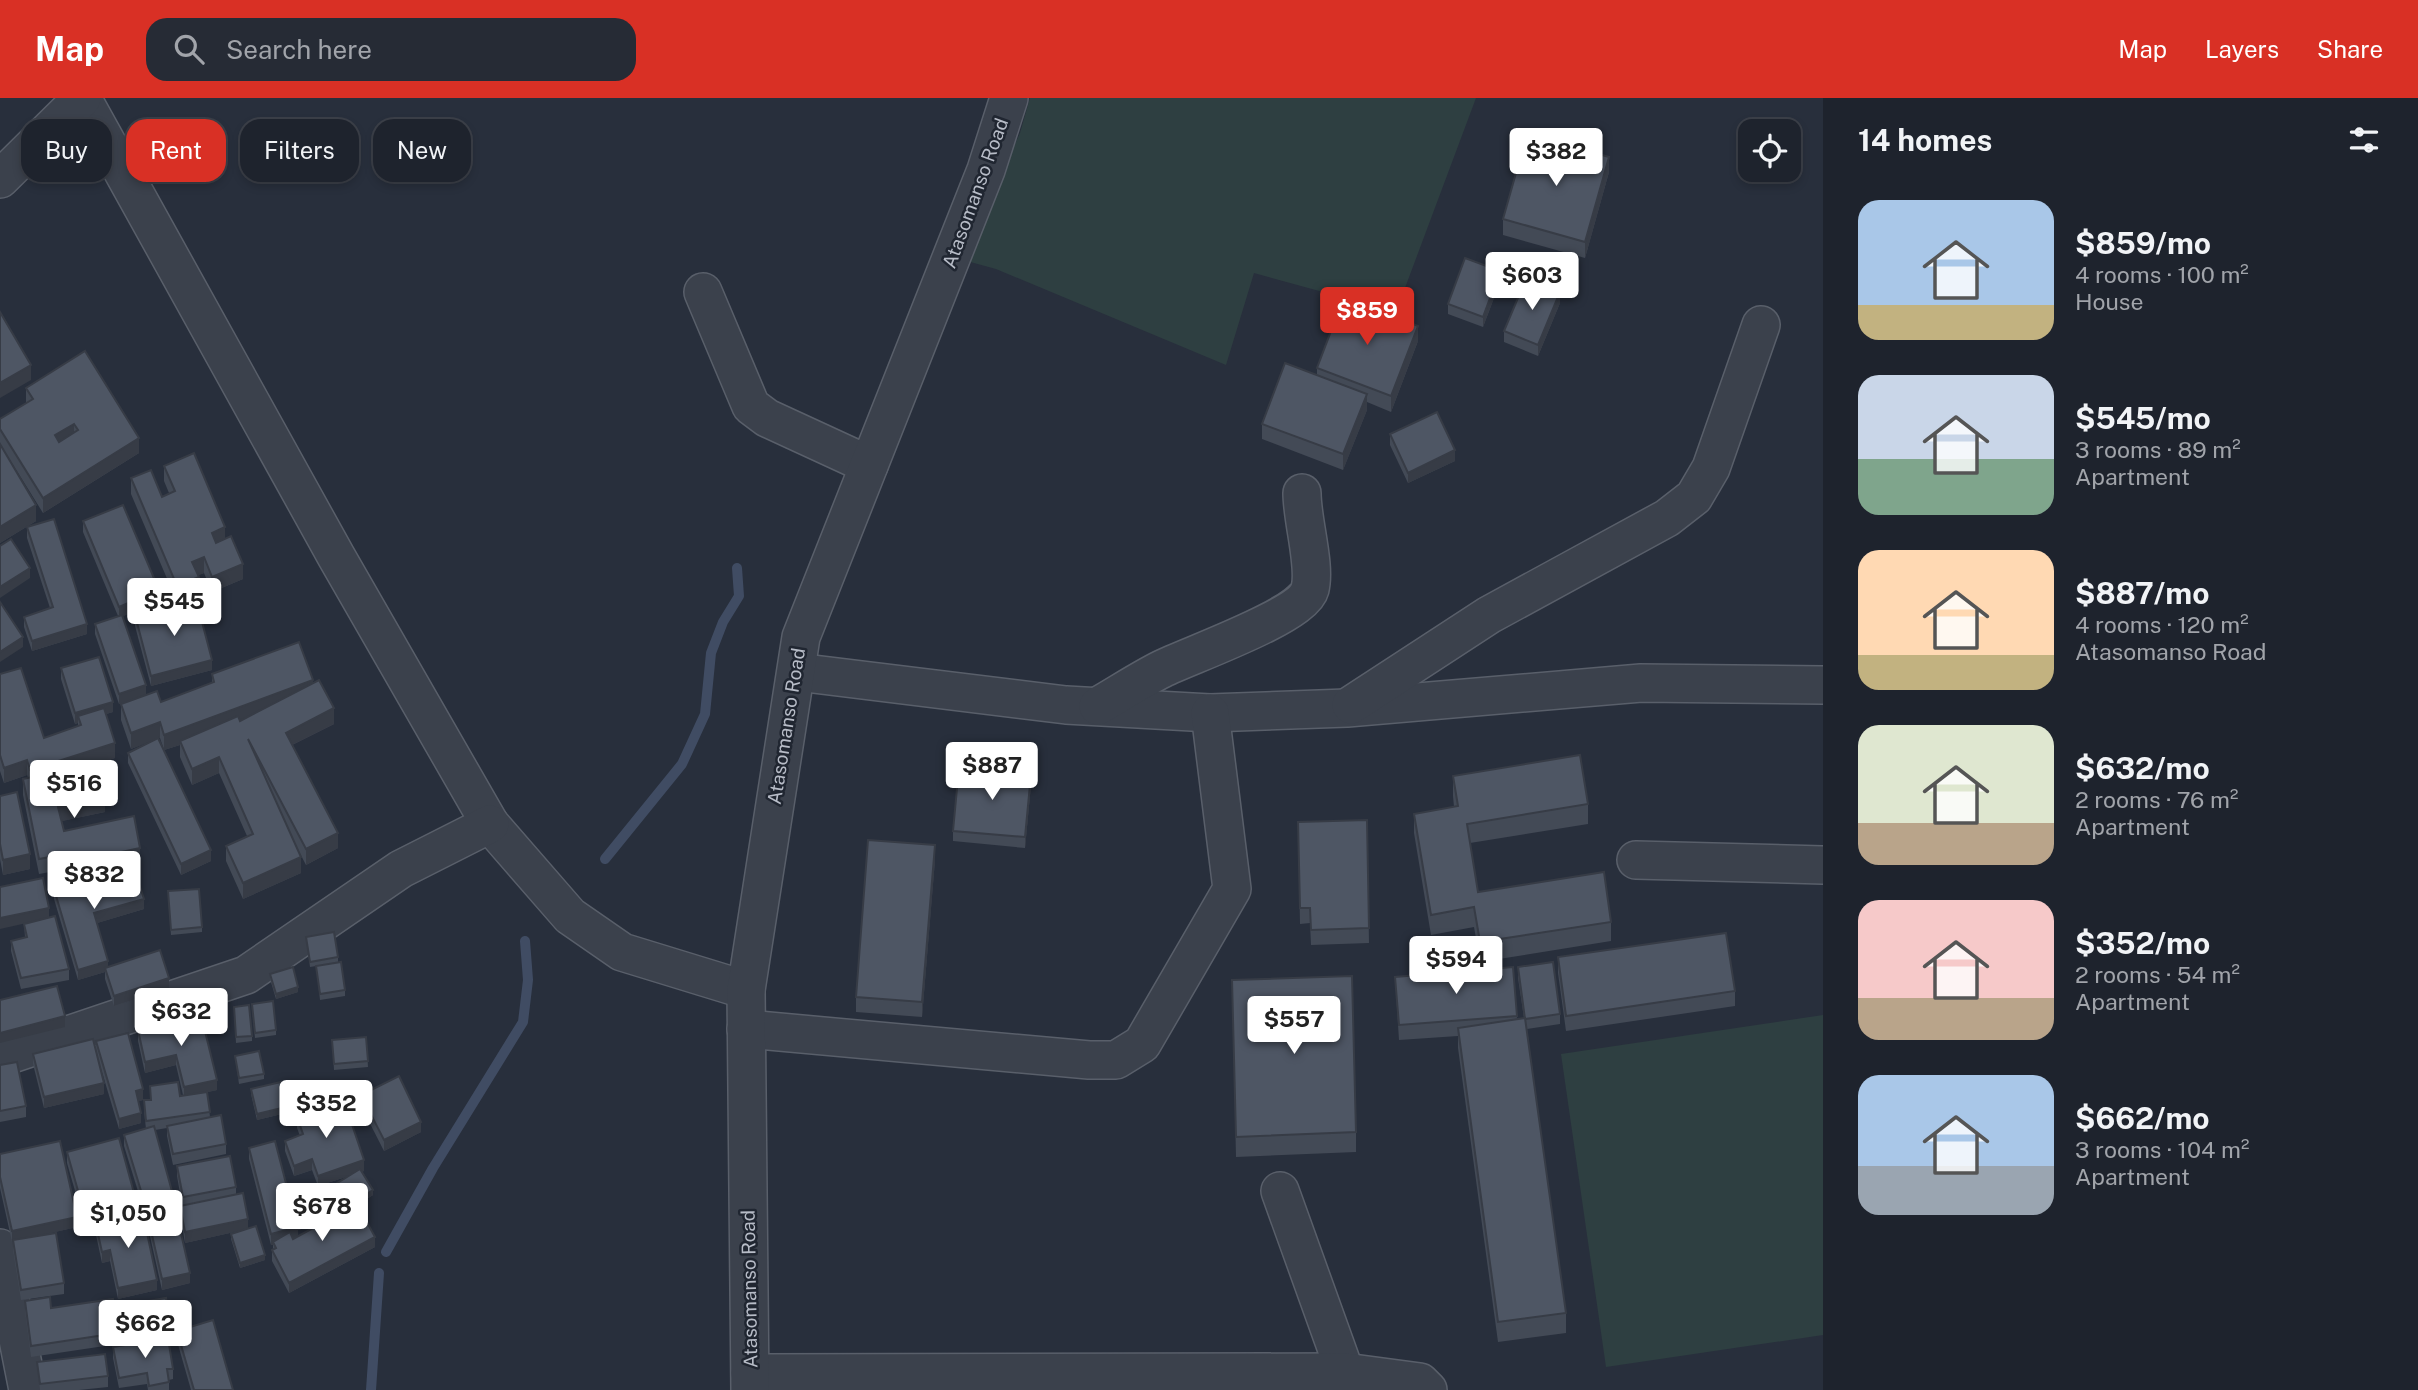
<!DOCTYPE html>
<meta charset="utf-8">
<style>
body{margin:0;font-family:"Public Sans",sans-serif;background:#262b35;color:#f1f3f6;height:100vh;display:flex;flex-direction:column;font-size:26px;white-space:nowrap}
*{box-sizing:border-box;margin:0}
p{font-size:23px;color:#a1a4aa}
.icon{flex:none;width:38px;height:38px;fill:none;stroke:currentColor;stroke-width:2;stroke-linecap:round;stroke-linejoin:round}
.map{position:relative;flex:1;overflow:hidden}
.details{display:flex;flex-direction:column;background:#1e232d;width:595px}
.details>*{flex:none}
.top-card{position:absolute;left:21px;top:21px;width:665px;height:63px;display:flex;gap:14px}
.buttons{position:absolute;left:1738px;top:21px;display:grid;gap:14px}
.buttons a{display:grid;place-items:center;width:63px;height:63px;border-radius:14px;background:#1e232d;box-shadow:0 4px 10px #0003,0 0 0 2px #3c4049;font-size:35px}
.price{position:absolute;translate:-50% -60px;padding:0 16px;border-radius:7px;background:#fff;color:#222;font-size:23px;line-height:46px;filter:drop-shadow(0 2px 4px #0008)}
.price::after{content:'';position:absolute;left:50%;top:42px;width:21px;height:16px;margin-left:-10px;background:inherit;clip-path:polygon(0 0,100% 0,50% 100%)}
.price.on{background:#d93025;color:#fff}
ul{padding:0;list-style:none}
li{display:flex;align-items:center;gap:21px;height:175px;padding:0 35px}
li span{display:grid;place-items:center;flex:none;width:196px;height:140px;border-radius:21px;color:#555}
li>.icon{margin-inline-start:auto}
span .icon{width:84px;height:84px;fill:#fffc;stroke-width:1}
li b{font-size:30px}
h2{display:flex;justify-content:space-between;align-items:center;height:84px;padding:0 35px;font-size:30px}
.chip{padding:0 24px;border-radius:21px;background:#1e232d;box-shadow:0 4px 10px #0003,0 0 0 2px #3c4049;font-size:24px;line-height:63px}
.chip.on{background:#d93025;color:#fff}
header{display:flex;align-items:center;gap:42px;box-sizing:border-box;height:98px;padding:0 35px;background:#d93025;color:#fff}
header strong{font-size:33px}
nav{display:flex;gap:38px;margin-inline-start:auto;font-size:24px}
.search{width:490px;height:63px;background:#262b35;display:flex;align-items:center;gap:18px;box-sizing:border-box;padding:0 24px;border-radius:21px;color:#a1a4aa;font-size:26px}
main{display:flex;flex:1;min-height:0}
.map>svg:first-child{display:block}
</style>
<header>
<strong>Map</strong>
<div class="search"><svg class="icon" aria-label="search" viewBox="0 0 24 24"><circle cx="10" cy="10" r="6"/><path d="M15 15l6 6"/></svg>Search here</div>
<nav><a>Map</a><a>Layers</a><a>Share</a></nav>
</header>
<main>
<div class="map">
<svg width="1823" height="1292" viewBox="0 0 1823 1292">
<rect width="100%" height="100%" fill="#282f3c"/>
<g fill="#2e3f41">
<polygon points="1030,0 1476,0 1396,214 1254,175 1226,267 996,171 963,162 1020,35"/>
<polygon points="1823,917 1823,1237 1606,1269 1561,956"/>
</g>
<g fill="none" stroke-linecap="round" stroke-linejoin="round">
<g stroke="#404c63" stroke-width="10">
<polyline points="605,761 682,666 705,616 711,555 723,524 739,498 737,470"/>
<polyline points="386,1154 433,1070 523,924 528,882 525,843"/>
<polyline points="371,1292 379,1175"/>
</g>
<defs>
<g id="minor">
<polyline points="82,0 336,458 490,726 570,818 622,854 746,892"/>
<polyline points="0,81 82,0"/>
<polyline points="703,194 751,308 767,320 869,367"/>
<polyline points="797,574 1066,607 1210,615 1347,610 1641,585 1823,587"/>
<polyline points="1351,607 1489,517 1667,420 1694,399 1711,370 1761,227"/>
<path d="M 1098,608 C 1119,596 1140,582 1162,571 C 1190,557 1303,518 1310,491 C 1316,467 1302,423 1302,395"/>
<polyline points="1636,762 1823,767"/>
<polyline points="746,931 1089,962 1116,962 1142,946 1232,791 1210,615"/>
<polyline points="0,960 246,877 401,771 490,726"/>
<polyline points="1280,1093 1345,1274"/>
<polyline points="0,1150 28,1292"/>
<polyline points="750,1275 1345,1274 1420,1284 1428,1292"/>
<polyline points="750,1292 746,892 801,539 986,72 1009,0"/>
</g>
</defs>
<use href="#minor" stroke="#595f6a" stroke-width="40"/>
<use href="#minor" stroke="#3b414c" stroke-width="37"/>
</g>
<g fill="#434a56">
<polygon points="1609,74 1585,160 1503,137 1503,121"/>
<polygon points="1500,184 1483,229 1448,216 1448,206"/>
<polygon points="1560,205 1538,258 1504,244 1504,233"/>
<polygon points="1418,243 1391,314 1367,304 1367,312 1343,372 1262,341 1262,326 1317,277 1317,270"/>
<polygon points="26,290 139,355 43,415 5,354 36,423 0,445 0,321 26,305"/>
<polygon points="1390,336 1455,363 1408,385 1390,347"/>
<polygon points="164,368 225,441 243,481 212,494 204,475 198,477 199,495 177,504 131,396 131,380 162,399 169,395 164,383"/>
<polygon points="83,423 159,503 123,518 146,597 161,604 212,585 212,576 313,585 334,626 292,647 338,750 306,767 293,742 301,775 243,801 226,763 226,748 247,738 219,675 192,687 180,659 180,647 164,652 160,640 158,640 211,763 181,777 128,665 128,655 156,641 131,651 121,622 121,606 133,602 119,606 95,536 95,526 118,518 83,434"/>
<polygon points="27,429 87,536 32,553 24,529 24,519 50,510 27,440"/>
<polygon points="135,517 212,572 151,588 135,528"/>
<polygon points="61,570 113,614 106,616 115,660 59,678 105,714 61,723 64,733 140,765 52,784 50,774 39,776 23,697 23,681 28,680 27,677 4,685 0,673 0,576 44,640 78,628 78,625 75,626 61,581"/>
<polygon points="1453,678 1588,706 1588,726 1470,745 1478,794 1611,824 1611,843 1480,864 1474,829 1431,837 1414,735 1414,716 1454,709 1453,698"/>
<polygon points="1031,687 1025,750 953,743 953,733"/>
<polygon points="0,698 30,771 3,777 0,761"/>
<polygon points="1367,722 1369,845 1311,847 1310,825 1300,826 1298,724"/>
<polygon points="935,762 922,919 856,914 856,899"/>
<polygon points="54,791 144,811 97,825 108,869 169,890 114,908 105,881 105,874 78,882 54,801"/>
<polygon points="168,799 202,829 202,834 171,837"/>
<polygon points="49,820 69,871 69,882 21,891 11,853 11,843 25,839 24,826"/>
<polygon points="306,839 338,859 338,865 345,892 345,898 320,902 316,868 310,869"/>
<polygon points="1558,859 1735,893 1735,908 1566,933 1558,875"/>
<polygon points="1513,869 1517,921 1524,920 1518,880 1518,869 1560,916 1560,926 1527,931 1566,1215 1566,1235 1498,1244 1458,950 1458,938 1399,942 1395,879"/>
<polygon points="270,876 298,894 276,901 270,881"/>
<polygon points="1232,882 1356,1034 1356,1054 1236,1059"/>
<polygon points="201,908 224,922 224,928 205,932 217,992 207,994 210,1019 226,1046 226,1056 173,1067 167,1038 167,1030 155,1032 173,1107 153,1113 190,1185 162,1192 147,1125 147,1115 145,1116 124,1048 124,1037 146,1031 144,1013 144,1002 150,1002 150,988 180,998 183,997 176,967 145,975 138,943 138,932 203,925"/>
<polygon points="252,911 276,932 276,937 255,940"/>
<polygon points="234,914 252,938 252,943 236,945"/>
<polygon points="366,939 368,969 334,972 332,942"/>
<polygon points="96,943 143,1002 138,1003 141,1025 119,1031 96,954"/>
<polygon points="33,956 104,996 44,1010 33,966"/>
<polygon points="235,958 264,976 264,981 239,986"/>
<polygon points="0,967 26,1008 26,1019 0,1024"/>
<polygon points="251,991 286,1015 257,1022 251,996"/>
<polygon points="361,997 421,1034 384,1053 361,1008"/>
<polygon points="297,1019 364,1073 361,1074 373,1097 357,1107 375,1149 289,1195 272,1163 272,1152 273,1152 273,1147 271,1147 249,1061 249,1050 288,1093 308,1129 298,1132 298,1138 337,1117 326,1098 326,1092 349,1078 318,1088 312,1072 294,1078 285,1053 285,1043 300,1038 297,1030"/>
<polygon points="67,1054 137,1116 124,1120 157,1192 118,1201 110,1163 102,1165 96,1137 96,1128 86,1131 67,1065"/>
<polygon points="0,1056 77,1129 41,1137 64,1185 64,1196 21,1202 13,1152 13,1143 12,1144 0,1090"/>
<polygon points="177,1068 236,1089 236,1096 248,1131 265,1162 240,1170 231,1141 231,1136 243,1132 185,1145 180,1118 180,1108 182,1107 177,1078"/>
<polygon points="25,1203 51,1210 118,1235 118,1246 31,1259 25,1213"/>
<polygon points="148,1203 171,1228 171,1234 153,1237"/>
<polygon points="177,1233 233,1292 191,1292 177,1243"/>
<polygon points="113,1249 173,1271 173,1281 169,1282 169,1292 148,1292 147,1286 119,1290 113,1260"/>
<polygon points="37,1264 108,1278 108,1289 79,1292 40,1292"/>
</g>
<g fill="#373c46">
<polygon points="1609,59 1609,74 1585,160 1585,144"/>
<polygon points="1500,173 1500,184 1483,229 1483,219"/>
<polygon points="1560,194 1560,205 1538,258 1538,247"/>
<polygon points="1418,228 1418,243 1391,314 1391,298"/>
<polygon points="31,267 31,282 0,300 0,285"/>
<polygon points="1367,296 1367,312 1343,372 1343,356"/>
<polygon points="74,326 74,341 55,352 55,337"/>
<polygon points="139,340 139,355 43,415 43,400"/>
<polygon points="1455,352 1455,363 1408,385 1408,375"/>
<polygon points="36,407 36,423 0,445 0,429"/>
<polygon points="225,429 225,445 212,450 212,435"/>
<polygon points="204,459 204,475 192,480 192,464"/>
<polygon points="243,466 243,481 212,494 212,479"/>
<polygon points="30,470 30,480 0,500 0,489"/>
<polygon points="199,479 199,495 177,504 177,488"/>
<polygon points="159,492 159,503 119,520 119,509"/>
<polygon points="87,526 87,536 32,553 32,543"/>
<polygon points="23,539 23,549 0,564 0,554"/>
<polygon points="212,562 212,572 151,588 151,578"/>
<polygon points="313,582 313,597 180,643 180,647 164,652 164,637"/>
<polygon points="146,587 146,597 119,606 119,596"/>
<polygon points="113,604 113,614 80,624 78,618 78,625 75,626 75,615"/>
<polygon points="334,610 334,626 286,650 286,635"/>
<polygon points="160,624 160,640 131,651 131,635"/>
<polygon points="115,645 115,660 30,688 30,672"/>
<polygon points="219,659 219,675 192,687 192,671"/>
<polygon points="27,662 27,677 4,685 4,670"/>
<polygon points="1031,676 1031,687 1025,750 1025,739"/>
<polygon points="105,699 105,714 58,724 58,709"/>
<polygon points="338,735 338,750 306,767 306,751"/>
<polygon points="935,747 935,762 922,919 922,904"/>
<polygon points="140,750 140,765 52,784 52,769"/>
<polygon points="211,752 211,763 181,777 181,766"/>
<polygon points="30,756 30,771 3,777 3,762"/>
<polygon points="301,759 301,775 243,801 243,785"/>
<polygon points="144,801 144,811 94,826 94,815"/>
<polygon points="49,810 49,820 0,831 0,820"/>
<polygon points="108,863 108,873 105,870 105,874 78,882 78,872"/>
<polygon points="169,880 169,890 114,908 114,898"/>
<polygon points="298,889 298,894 276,901 276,896"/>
<polygon points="65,918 65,929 0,945 0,935"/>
<polygon points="176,957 176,967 145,975 145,964"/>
<polygon points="217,982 217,992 184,1000 184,989"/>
<polygon points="104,985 104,996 44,1010 44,999"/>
<polygon points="143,991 143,1002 136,1004 136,993"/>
<polygon points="286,1009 286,1015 257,1022 257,1016"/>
<polygon points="141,1015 141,1025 119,1031 119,1021"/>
<polygon points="421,1024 421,1034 384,1053 384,1042"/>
<polygon points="312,1061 312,1072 294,1078 294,1068"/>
<polygon points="364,1062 364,1073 318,1088 318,1078"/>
<polygon points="373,1092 373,1097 338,1119 338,1114"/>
<polygon points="173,1097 173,1107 145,1116 145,1106"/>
<polygon points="137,1106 137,1116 86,1131 86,1121"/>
<polygon points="77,1119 77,1129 12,1144 12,1133"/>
<polygon points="308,1119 308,1129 298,1132 298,1140 273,1144 273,1147 271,1147 271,1136 296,1122"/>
<polygon points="248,1121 248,1131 185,1145 185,1134"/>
<polygon points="375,1139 375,1149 289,1195 289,1185"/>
<polygon points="110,1152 110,1163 102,1165 102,1154"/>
<polygon points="265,1157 265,1162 240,1170 240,1165"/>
<polygon points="190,1175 190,1185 162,1192 162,1181"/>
<polygon points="157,1182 157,1192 118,1201 118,1190"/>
</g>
<g fill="#4e5664" stroke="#373c46" stroke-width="2" fill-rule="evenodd">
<polygon points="1527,36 1609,59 1585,144 1503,121"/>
<polygon points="1465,160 1500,173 1483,219 1448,206"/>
<polygon points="1526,181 1560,194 1538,247 1504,233"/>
<polygon points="1344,199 1418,228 1391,298 1317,270"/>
<polygon points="0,214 31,267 0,285"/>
<path d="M 85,253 L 139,340 L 43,400 L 0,331 L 0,321 L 33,301 L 26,290 ZM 74,326 L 78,332 L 59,344 L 55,337 Z"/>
<polygon points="1285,265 1367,296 1343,356 1262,326"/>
<polygon points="1437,314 1455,352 1408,375 1390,336"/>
<polygon points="0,346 36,407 0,429"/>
<polygon points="194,355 225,429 212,435 216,445 231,438 243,466 212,479 204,459 192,464 199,479 177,488 131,380 151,372 162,399 175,393 164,368"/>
<polygon points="123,407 159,492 119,509 83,423"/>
<polygon points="54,421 87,526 32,543 24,519 53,509 27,429"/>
<polygon points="11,441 30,470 0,489 0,448"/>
<polygon points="196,501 212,562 151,578 135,517"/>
<polygon points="0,504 23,539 0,554"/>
<polygon points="122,517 146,587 119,596 95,526"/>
<polygon points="299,544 313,582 164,637 160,624 131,635 121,606 157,593 161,604 214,584 212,576"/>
<polygon points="99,559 113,604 75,615 61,570"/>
<polygon points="21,570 44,640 81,627 78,618 104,610 115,645 30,672 27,662 4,670 0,657 0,576"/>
<polygon points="319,582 334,610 286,635 338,735 306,751 248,641 301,759 243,785 226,748 253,736 219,659 192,671 180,643 238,618 240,623"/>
<polygon points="158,640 211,752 181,766 128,655"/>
<polygon points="1580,657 1588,706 1467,726 1478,794 1604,774 1611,824 1480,844 1474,809 1431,817 1414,716 1458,708 1453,678"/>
<polygon points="959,669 1031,676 1025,739 953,733"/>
<polygon points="98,670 105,699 58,709 64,733 134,718 140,750 52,769 50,759 39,761 23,681 50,675 50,680"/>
<polygon points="17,694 30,756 3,762 0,746 0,698"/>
<polygon points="1367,722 1369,830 1311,832 1310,810 1300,810 1298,724"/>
<polygon points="868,742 935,747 922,904 856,899"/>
<polygon points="133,768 144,801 94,815 108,863 78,872 54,791"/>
<polygon points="43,780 49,810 0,820 0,789"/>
<polygon points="199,791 202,829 171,832 168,793"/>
<polygon points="55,818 69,871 21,880 11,843 27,839 24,826"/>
<polygon points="334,834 338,859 310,864 306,839"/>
<polygon points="1726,835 1735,893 1566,918 1558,859"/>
<polygon points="160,852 169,880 114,898 105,870"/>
<polygon points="341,864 345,892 320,896 316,868"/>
<polygon points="1553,864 1560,916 1525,921 1518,869"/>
<polygon points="293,869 298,889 276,896 270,876"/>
<polygon points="1513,869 1517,918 1399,927 1395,879"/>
<polygon points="1352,878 1356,1034 1236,1039 1232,882"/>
<polygon points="57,888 65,918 0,935 0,902"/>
<polygon points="273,903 276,932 255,935 252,906"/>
<polygon points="221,904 224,922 204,926 201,908"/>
<polygon points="249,907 252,938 236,939 234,909"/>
<polygon points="201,917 217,982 184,989 176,957 145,964 138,932"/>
<polygon points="1525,920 1566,1215 1498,1224 1458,930"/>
<polygon points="128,935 143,991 136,993 141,1015 119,1021 96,943"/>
<polygon points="366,939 368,963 334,966 332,942"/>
<polygon points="93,941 104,985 44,999 33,956"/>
<polygon points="259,953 264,976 239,980 235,958"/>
<polygon points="17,964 26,1008 0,1013 0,967"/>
<polygon points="399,978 421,1024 384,1042 361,997"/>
<polygon points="178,984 180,998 207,994 210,1014 146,1023 144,1002 151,1002 150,988"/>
<polygon points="281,984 286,1009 257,1016 251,991"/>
<polygon points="344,1003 364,1062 318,1078 312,1061 294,1068 285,1043 303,1036 297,1019"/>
<polygon points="221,1017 226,1046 173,1056 167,1028"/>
<polygon points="154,1028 173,1097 145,1106 124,1037"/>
<polygon points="119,1040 137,1106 86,1121 67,1054"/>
<polygon points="60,1043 77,1119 12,1133 0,1079 0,1056"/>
<polygon points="275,1043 288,1093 301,1090 308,1119 296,1122 298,1129 271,1136 249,1050"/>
<polygon points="230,1058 236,1089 183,1099 177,1068"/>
<polygon points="360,1071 373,1092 338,1114 326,1092"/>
<polygon points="243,1095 248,1121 185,1134 180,1108"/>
<polygon points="357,1106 375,1139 289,1185 272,1152 276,1150 273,1144 290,1134 293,1141"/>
<polygon points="175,1109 190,1175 162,1181 147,1115"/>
<polygon points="143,1116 157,1182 118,1190 110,1152 102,1154 96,1127"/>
<polygon points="256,1128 265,1157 240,1165 231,1136"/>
<polygon points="56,1135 64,1185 21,1192 13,1142"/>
<polygon points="50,1199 51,1210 113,1201 118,1235 31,1248 25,1203"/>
<polygon points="166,1200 171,1228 153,1232 148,1203"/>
<polygon points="213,1222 233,1292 194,1292 177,1233"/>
<polygon points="168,1240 173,1271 167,1271 169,1284 149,1288 147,1275 119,1280 113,1249"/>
<polygon points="105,1256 108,1278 40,1286 37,1264"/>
</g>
<g text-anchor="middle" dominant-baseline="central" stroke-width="5" stroke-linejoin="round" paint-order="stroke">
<g font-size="19" fill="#b7bcc7" stroke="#202631">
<text transform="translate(975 95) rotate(-70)">Atasomanso Road</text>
<text transform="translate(786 628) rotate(-81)">Atasomanso Road</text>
<text transform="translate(749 1191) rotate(-91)">Atasomanso Road</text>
</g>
</g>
</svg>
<div class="buttons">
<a><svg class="icon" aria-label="locate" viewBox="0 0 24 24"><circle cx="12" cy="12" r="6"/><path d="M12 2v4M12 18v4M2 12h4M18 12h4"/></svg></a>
</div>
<b class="price" style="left:1556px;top:90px">$382</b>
<b class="price" style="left:1532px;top:214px">$603</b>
<b class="price on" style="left:1367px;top:249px">$859</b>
<b class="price" style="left:174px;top:540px">$545</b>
<b class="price" style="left:992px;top:704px">$887</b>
<b class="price" style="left:74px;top:722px">$516</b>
<b class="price" style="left:94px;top:813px">$832</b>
<b class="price" style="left:1456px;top:898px">$594</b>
<b class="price" style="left:181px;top:950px">$632</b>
<b class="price" style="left:1294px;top:958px">$557</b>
<b class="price" style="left:326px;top:1042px">$352</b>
<b class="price" style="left:322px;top:1145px">$678</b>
<b class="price" style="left:128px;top:1152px">$1,050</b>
<b class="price" style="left:145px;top:1262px">$662</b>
<div class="top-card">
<a class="chip">Buy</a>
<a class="chip on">Rent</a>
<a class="chip">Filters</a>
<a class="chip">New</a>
</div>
</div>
<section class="details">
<h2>14 homes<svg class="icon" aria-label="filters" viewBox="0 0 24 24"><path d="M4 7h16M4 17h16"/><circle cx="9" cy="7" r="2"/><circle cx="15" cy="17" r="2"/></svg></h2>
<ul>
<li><span style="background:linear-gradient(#a9c7e8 75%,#c2b280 0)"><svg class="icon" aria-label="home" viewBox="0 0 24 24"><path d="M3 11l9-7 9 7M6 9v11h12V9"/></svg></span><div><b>$859/mo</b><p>4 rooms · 100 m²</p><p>House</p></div></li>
<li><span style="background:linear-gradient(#c9d6e8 60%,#7fa58c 0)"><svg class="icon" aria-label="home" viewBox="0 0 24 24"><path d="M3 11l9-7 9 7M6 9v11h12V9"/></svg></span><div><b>$545/mo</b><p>3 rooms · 89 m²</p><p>Apartment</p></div></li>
<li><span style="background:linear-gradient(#ffd9b3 75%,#c2b280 0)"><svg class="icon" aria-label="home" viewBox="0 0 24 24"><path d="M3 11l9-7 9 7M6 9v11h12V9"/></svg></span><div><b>$887/mo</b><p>4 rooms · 120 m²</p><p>Atasomanso Road</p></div></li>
<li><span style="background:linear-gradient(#dfe7d0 70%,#b9a48a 0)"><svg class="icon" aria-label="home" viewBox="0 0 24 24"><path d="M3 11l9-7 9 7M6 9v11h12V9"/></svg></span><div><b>$632/mo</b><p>2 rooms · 76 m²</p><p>Apartment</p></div></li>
<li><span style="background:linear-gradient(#f6c9c9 70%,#b9a48a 0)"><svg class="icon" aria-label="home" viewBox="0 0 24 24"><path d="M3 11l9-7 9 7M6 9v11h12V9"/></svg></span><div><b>$352/mo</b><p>2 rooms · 54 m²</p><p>Apartment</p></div></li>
<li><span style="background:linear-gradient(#a9c7e8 65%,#9aa5b1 0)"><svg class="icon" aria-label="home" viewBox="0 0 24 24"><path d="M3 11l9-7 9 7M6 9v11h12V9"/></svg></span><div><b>$662/mo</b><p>3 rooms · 104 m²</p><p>Apartment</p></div></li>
</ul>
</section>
</main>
